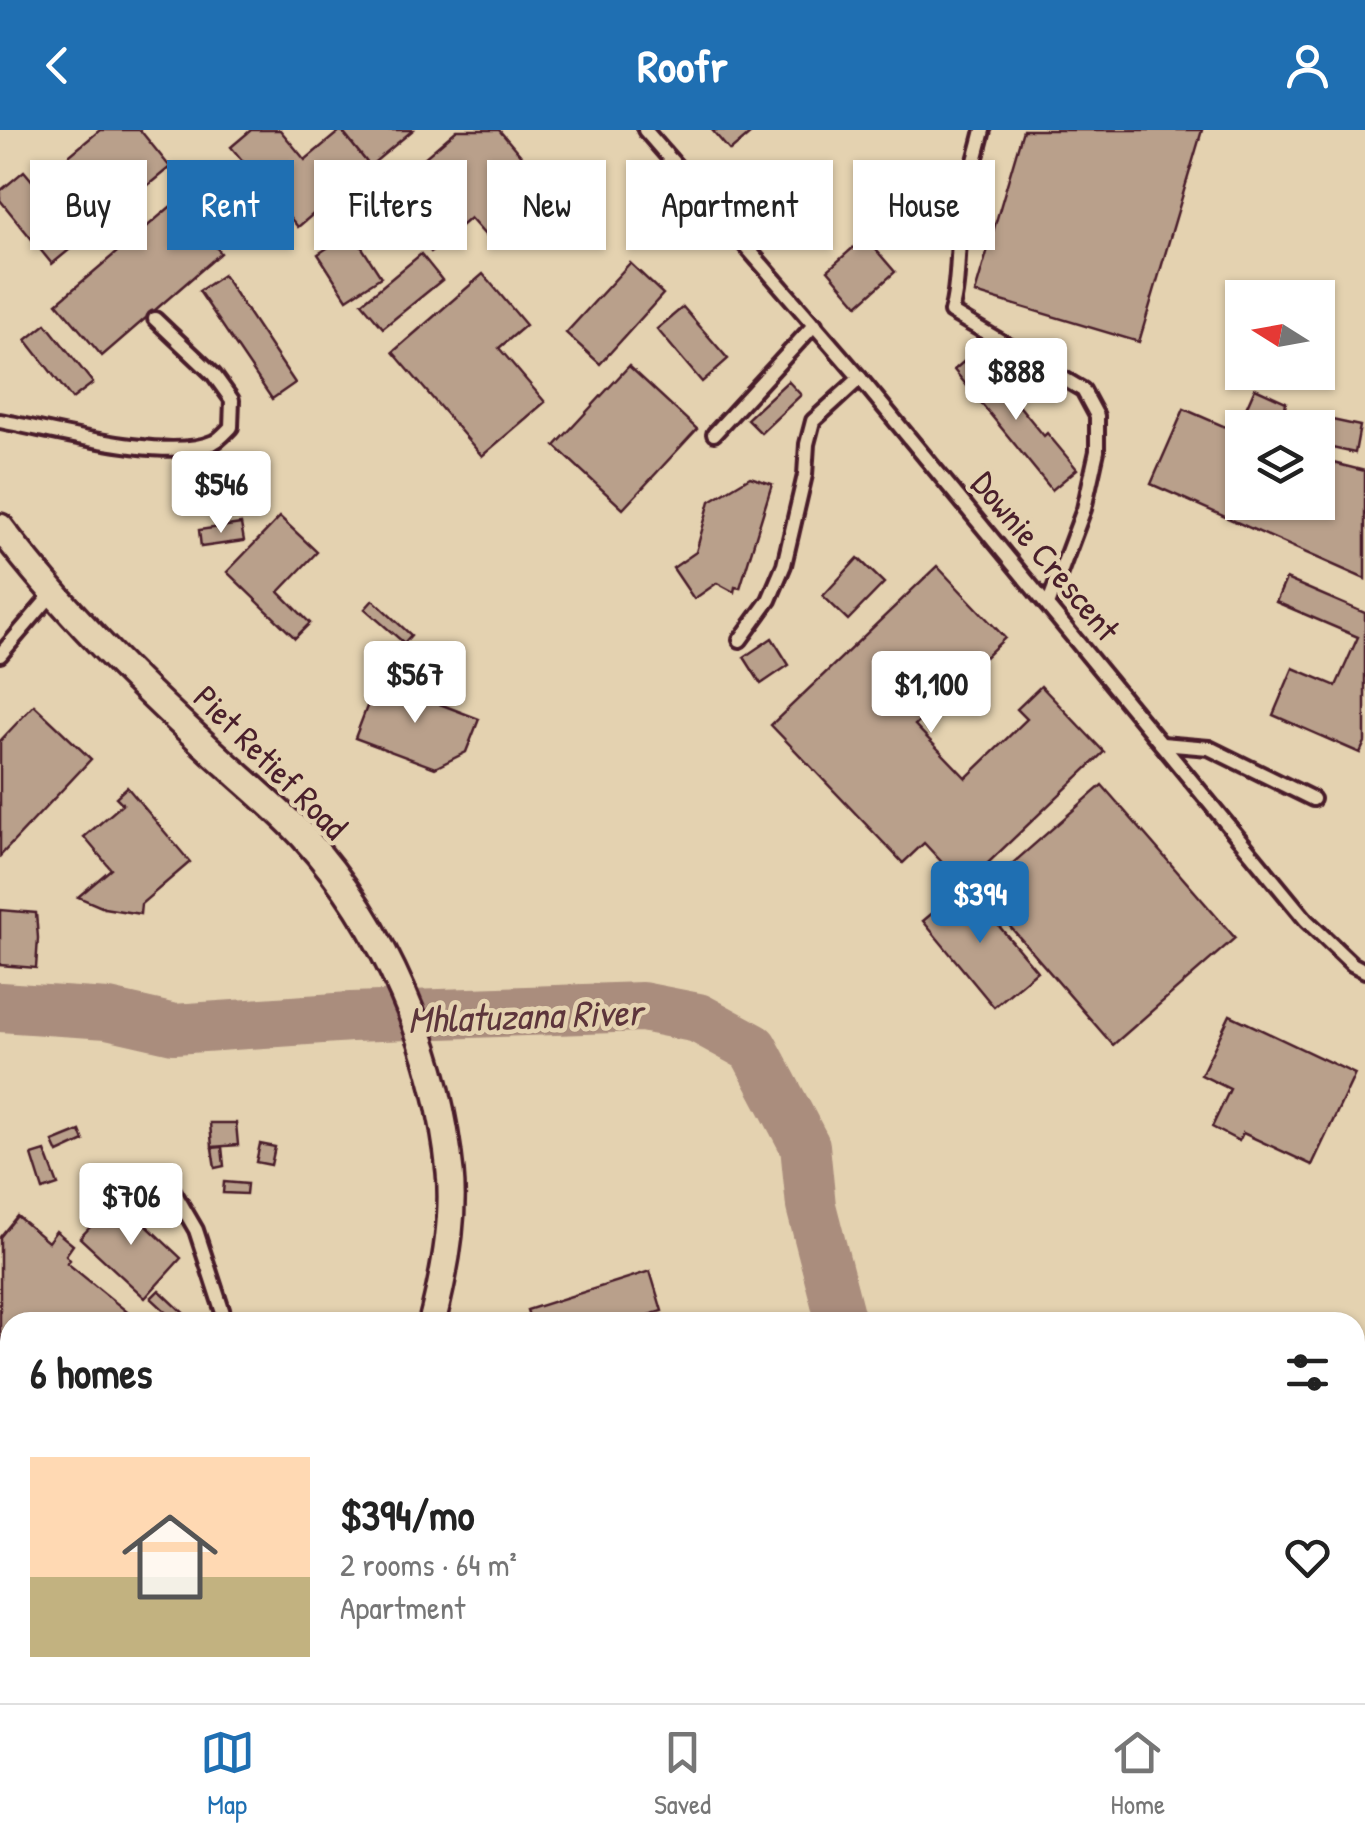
<!DOCTYPE html>
<meta charset="utf-8">
<style>
body{margin:0;font-family:"Patrick Hand",sans-serif;background:#f2f2f2;color:#222;height:100vh;display:flex;flex-direction:column;font-size:38px;white-space:nowrap}
*{box-sizing:border-box;margin:0}
p{font-size:32px;color:#767676}
.icon{flex:none;width:55px;height:55px;fill:none;stroke:currentColor;stroke-width:2;stroke-linecap:round;stroke-linejoin:round}
.map{position:relative;flex:1;overflow:hidden}
.details{position:absolute;left:0px;top:1182px;width:1365px;height:392px;display:flex;flex-direction:column;background:#fff;border-radius:30px 30px 0 0;box-shadow:0 2px 8px #0004}
.details>*{flex:none}
.guide{position:absolute;left:30px;top:30px;width:1305px;height:90px;display:flex;gap:20px}
.needle{width:65px;rotate:281deg}
.tools{position:absolute;left:1225px;top:150px;display:grid;gap:20px}
.tools a{display:grid;place-items:center;width:110px;height:110px;border-radius:0px;background:#fff;box-shadow:0 2px 8px #0004;font-size:50px}
.price{position:absolute;translate:-50% -85px;padding:0 22px;border-radius:10px;background:#fff;color:#222;font-size:32px;line-height:65px;filter:drop-shadow(0 2px 5px #0008)}
.price::after{content:'';position:absolute;left:50%;top:60px;width:30px;height:22px;margin-left:-15px;background:inherit;clip-path:polygon(0 0,100% 0,50% 100%)}
.price.current{background:#1f6fb2;color:#fff}
ul{padding:0;list-style:none}
li{display:flex;align-items:center;gap:30px;height:250px;padding:0 30px}
li+li{border-top:2px solid #e0e0e0}
li span{display:grid;place-items:center;flex:none;width:280px;height:200px;border-radius:0px;color:#555}
li>.icon{margin-inline-start:auto}
span .icon{width:120px;height:120px;fill:#fffc;stroke-width:1}
li b{font-size:42px}
h2{display:flex;justify-content:space-between;align-items:center;height:120px;padding:0 30px;font-size:42px}
.chip{padding:0 35px;border-radius:0px;background:#fff;box-shadow:0 2px 8px #0004;font-size:35px;line-height:90px}
.chip.current{background:#1f6fb2;color:#fff}
header{display:flex;justify-content:space-between;align-items:center;height:130px;padding:0 30px;background:#1f6fb2;color:#fff;font-size:45px;font-weight:700}
.dock{display:flex;justify-content:space-around;align-items:center;height:140px;border-top:2px solid #e0e0e0;background:#fff;font-size:28px;color:#767676}
.dock a{display:grid;justify-items:center;gap:5px}
.dock .current{color:#1f6fb2}
.map>svg:first-child{display:block}
</style>
<header><svg class="icon" aria-label="back" viewBox="0 0 24 24"><path d="M15 5l-7 7 7 7"/></svg>Roofr<svg class="icon" aria-label="person" viewBox="0 0 24 24"><circle cx="12" cy="8" r="4"/><path d="M4 21q1-7 8-7t8 7"/></svg></header>
<div class="map">
<svg width="1365" height="1573" viewBox="0 0 1365 1573">
<rect width="100%" height="100%" fill="#e4d2b0"/>
<filter id="ink" filterUnits="userSpaceOnUse"><feTurbulence type="fractalNoise" baseFrequency=".01" numOctaves="2"/><feDisplacementMap in="SourceGraphic" scale="20" xChannelSelector="R" yChannelSelector="G"/><feConvolveMatrix kernelMatrix="1 2 1 2 8 2 1 2 1" color-interpolation-filters="sRGB"/></filter>
<g filter="url(#ink)">
<g fill="none" stroke-linecap="round" stroke-linejoin="round">
<g stroke="#aa8d7d" stroke-width="50">
<polyline points="0,877 108,884 174,899 351,887 642,877 698,888 753,918 805,1016 811,1076 841,1192"/>
<polyline points="880,1565 880,1573"/>
</g>
</g>
<g fill="#b9a08b" stroke="#4a1f2b" stroke-width="2.5">
<polygon points="100,0 140,0 170,37 52,134 0,70 0,61 24,41 35,54"/>
<polygon points="251,0 280,0 305,30 341,0 370,36 298,97 231,17"/>
<polygon points="341,0 413,0 370,36"/>
<polygon points="457,0 499,0 546,55 486,106 470,88 431,122 382,64"/>
<polygon points="712,0 749,0 751,3 730,21"/>
<polygon points="1023,0 1202,0 1139,212 975,163"/>
<polygon points="177,71 221,123 102,226 57,173"/>
<polygon points="352,102 381,147 347,169 318,124"/>
<polygon points="865,107 895,142 858,175 828,140"/>
<polygon points="421,124 442,150 383,198 362,173"/>
<polygon points="630,133 663,164 600,234 566,203"/>
<polygon points="483,144 526,195 499,218 545,272 482,326 393,222"/>
<polygon points="223,145 295,253 272,269 199,161"/>
<polygon points="683,177 728,229 702,252 657,199"/>
<polygon points="46,194 93,253 72,269 26,210"/>
<polygon points="975,222 1044,306 1047,303 1077,339 1052,360 954,240"/>
<polygon points="629,236 697,299 623,379 555,316"/>
<polygon points="788,251 801,265 761,303 747,289"/>
<polygon points="1255,258 1286,272 1282,298 1242,298 1242,304 1236,301"/>
<polygon points="1184,279 1242,304 1242,372 1318,372 1318,329 1365,341 1365,449 1151,354"/>
<polygon points="1295,282 1360,296 1355,323 1318,315 1318,298 1291,298"/>
<polygon points="750,347 772,354 740,458 735,457 734,462 717,453 694,469 673,438 696,422 710,371"/>
<polygon points="280,387 317,422 279,462 310,493 295,508 227,442"/>
<polygon points="241,394 244,411 201,417 199,400"/>
<polygon points="858,428 884,453 848,490 823,466"/>
<polygon points="937,436 1005,508 915,595 966,648 1027,589 1017,579 1041,556 1104,622 964,756 924,713 903,733 771,595"/>
<polygon points="1286,449 1365,483 1365,612 1360,623 1273,585 1293,538 1336,556 1358,507 1276,472"/>
<polygon points="373,470 411,505 404,513 365,479"/>
<polygon points="772,508 789,535 761,554 744,527"/>
<polygon points="377,550 479,589 466,622 435,638 355,608"/>
<polygon points="34,575 91,629 0,726 0,611"/>
<polygon points="1102,655 1235,808 1113,915 980,762"/>
<polygon points="127,657 190,732 141,774 140,784 104,778 78,767 111,739 84,707 123,674 116,667"/>
<polygon points="965,756 1037,841 994,877 923,791"/>
<polygon points="0,780 36,783 38,808 36,838 0,835"/>
<polygon points="1230,885 1355,944 1312,1035 1243,1003 1239,1011 1212,997 1230,959 1201,945"/>
<polygon points="210,993 236,993 238,1015 212,1017"/>
<polygon points="80,1001 84,1011 58,1023 53,1012"/>
<polygon points="260,1014 275,1017 271,1035 256,1032"/>
<polygon points="222,1017 224,1036 215,1038 212,1018"/>
<polygon points="45,1021 58,1055 43,1060 32,1025"/>
<polygon points="224,1052 247,1054 246,1064 223,1063"/>
<polygon points="117,1068 181,1128 145,1168 80,1108"/>
<polygon points="17,1086 48,1112 56,1101 73,1115 66,1125 70,1130 67,1133 136,1189 133,1192 34,1192 25,1186 20,1192 10,1192 10,1205 5,1211 0,1206 0,1107"/>
<polygon points="650,1141 662,1181 625,1192 531,1192 527,1180"/>
<polygon points="159,1160 193,1192 177,1192 151,1168"/>
<polygon points="0,1206 10,1216 10,1254 0,1265"/>
<polygon points="1359,1547 1365,1547 1365,1573 1360,1573"/>
</g>
<g fill="none" stroke-linecap="round" stroke-linejoin="round">
<defs>
<g id="service">
<polyline points="645,0 860,248 1306,790 1352,834 1365,841"/>
<path d="M 983,0 C 976,29 967,57 962,86 C 956,118 960,151 951,182 L 1083,260 L 1097,286 L 1097,321 L 1084,379 L 1048,475"/>
<path d="M 0,291 C 51,300 169,333 214,312 C 220,309 226,302 231,297 L 232,270 L 214,245 L 155,189"/>
<polyline points="714,304 815,194"/>
<polyline points="740,510 769,470 784,435 805,345 807,314 813,291 860,248"/>
<polyline points="0,525 53,463"/>
<polyline points="1162,614 1209,618 1313,669"/>
<polyline points="164,1045 196,1100 226,1192"/>
</g>
<g id="minor">
<path d="M 0,397 C 60,477 134,550 208,618 C 239,647 274,675 303,706 C 385,796 438,921 450,1042 C 455,1091 444,1146 432,1192"/>
<polyline points="0,1317 10,1314"/>
<polyline points="221,1573 226,1565"/>
</g>
</defs>
<use href="#service" stroke="#4a1f2b" stroke-width="20"/>
<use href="#minor" stroke="#4a1f2b" stroke-width="32"/>
<use href="#service" stroke="#e4d2b0" stroke-width="12"/>
<use href="#minor" stroke="#e4d2b0" stroke-width="25"/>
<defs>
<g id="rail">
<polyline points="1355,1427 1365,1425"/>
<polyline points="1355,1448 1365,1446"/>
<polyline points="541,1573 586,1565"/>
<polyline points="676,1573 722,1565"/>
</g>
</defs>
<use href="#rail" stroke="#4a1f2b" stroke-width="11"/>
<use href="#rail" stroke="#e4d2b0" stroke-width="8" stroke-dasharray="22" stroke-linecap="butt"/>
</g>
</g>
<g text-anchor="middle" dominant-baseline="central" stroke-width="9" stroke-linejoin="round" paint-order="stroke">
<g font-size="35" fill="#4a1f2b" stroke="#e4d2b0">
<text transform="translate(1046 426) rotate(50)">Downie Crescent</text>
<text transform="translate(271 632) rotate(45)">Piet Retief Road</text>
</g>
<g font-size="38" font-style="italic" fill="#5d353b" stroke="#e4d2b0">
<text transform="translate(525 885) rotate(-2)">Mhlatuzana River</text>
</g>
</g>
</svg>
<div class="tools">
<a><svg class="needle" viewBox="-14 -14 28 28"><path d="M0-13l5 13h-10z" fill="#e53935"/><path d="M0 13l5-13h-10z" fill="#767676"/></svg></a>
<a><svg class="icon" aria-label="layers" viewBox="0 0 24 24"><path d="M12 4l9 5-9 5-9-5zM3 14l9 5 9-5"/></svg></a>
</div>
<b class="price" style="left:1016px;top:293px">$888</b>
<b class="price" style="left:221px;top:406px">$546</b>
<b class="price" style="left:415px;top:596px">$567</b>
<b class="price" style="left:931px;top:606px">$1,100</b>
<b class="price current" style="left:980px;top:816px">$394</b>
<b class="price" style="left:131px;top:1118px">$706</b>
<div class="guide">
<a class="chip">Buy</a>
<a class="chip current">Rent</a>
<a class="chip">Filters</a>
<a class="chip">New</a>
<a class="chip">Apartment</a>
<a class="chip">House</a>
</div>
<section class="details">
<h2>6 homes<svg class="icon" aria-label="filters" viewBox="0 0 24 24"><path d="M4 7h16M4 17h16"/><circle cx="9" cy="7" r="2"/><circle cx="15" cy="17" r="2"/></svg></h2>
<ul>
<li><span style="background:linear-gradient(#ffd9b3 60%,#c2b280 0)"><svg class="icon" aria-label="home" viewBox="0 0 24 24"><path d="M3 11l9-7 9 7M6 9v11h12V9"/></svg></span><div><b>$394/mo</b><p>2 rooms · 64 m²</p><p>Apartment</p></div><svg class="icon" aria-label="heart" viewBox="0 0 24 24"><path d="M12 20l-8-8c-3-5 5-10 8-4 3-6 11-1 8 4z"/></svg></li>
</ul>
</section>
</div>
<nav class="dock">
<a class="current"><svg class="icon" aria-label="map" viewBox="0 0 24 24"><path d="M3 6l6-2 6 2 6-2v14l-6 2-6-2-6 2zM9 4v14M15 6v14"/></svg>Map</a>
<a><svg class="icon" aria-label="saved" viewBox="0 0 24 24"><path d="M7 4h10v16l-5-4-5 4z"/></svg>Saved</a>
<a><svg class="icon" aria-label="home" viewBox="0 0 24 24"><path d="M3 11l9-7 9 7M6 9v11h12V9"/></svg>Home</a>
</nav>
